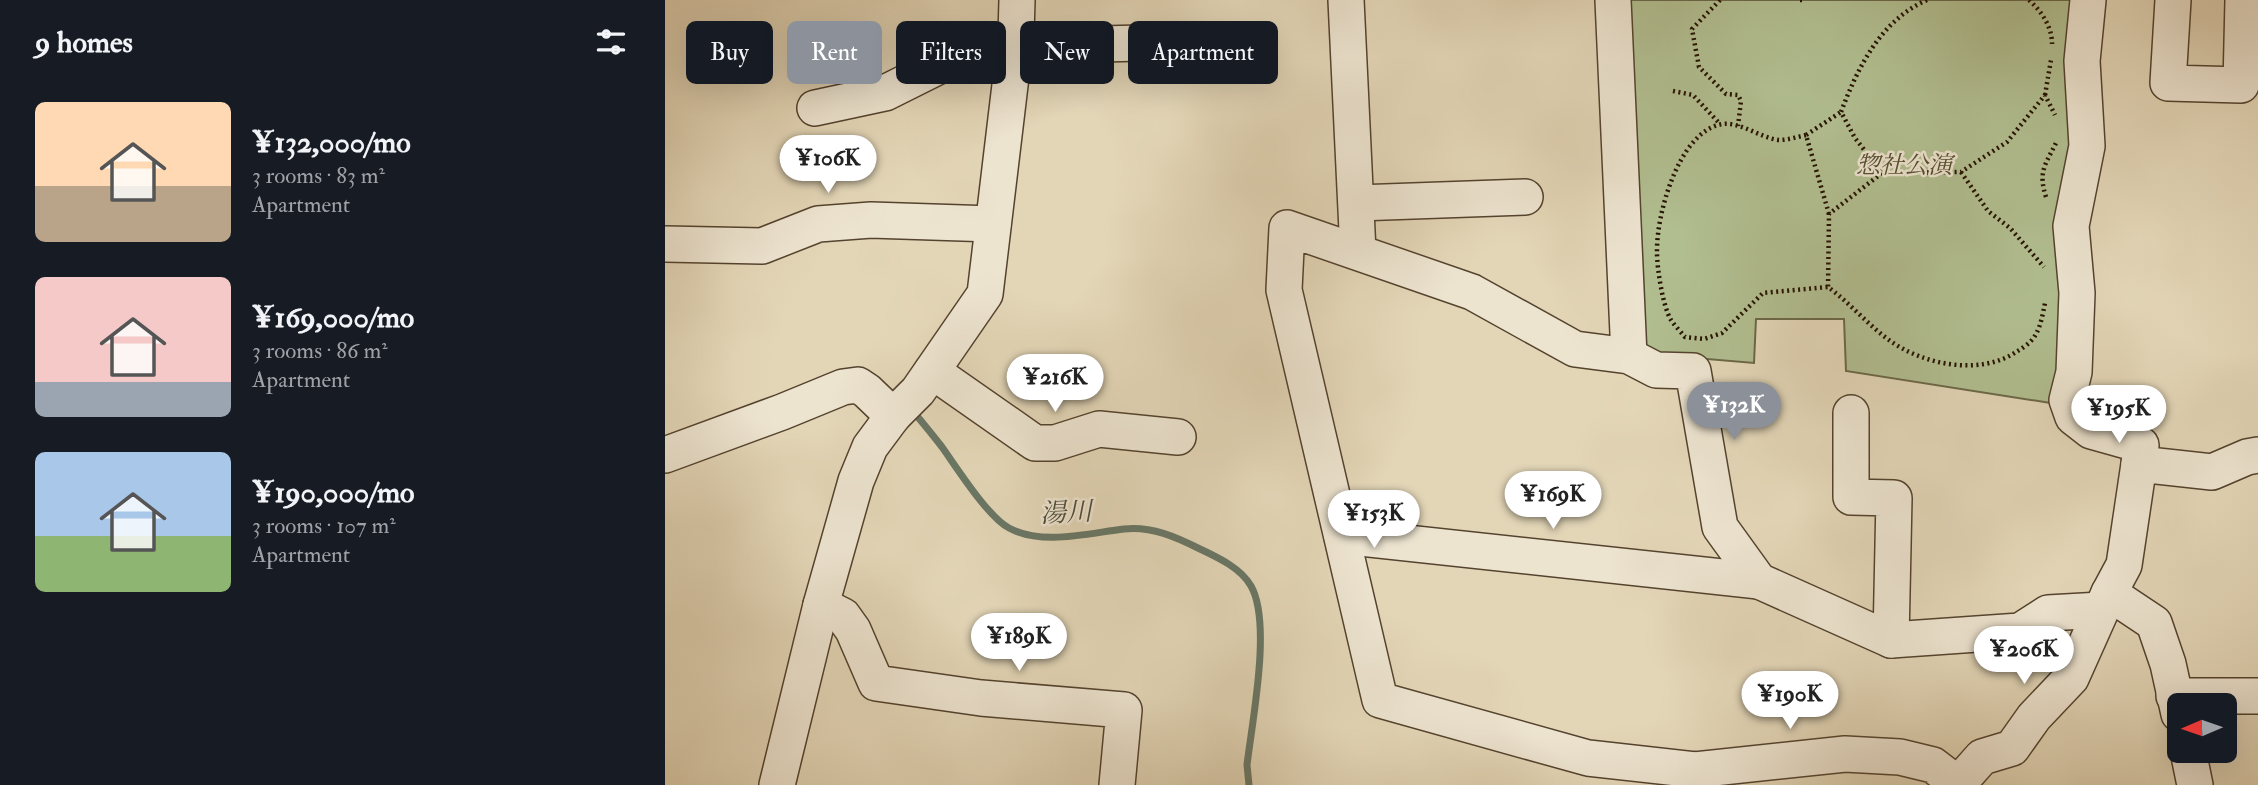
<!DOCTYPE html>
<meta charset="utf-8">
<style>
body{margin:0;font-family:"IM FELL Double Pica","Noto Serif JP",serif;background:#242831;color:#f1f3f6;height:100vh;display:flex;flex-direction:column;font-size:26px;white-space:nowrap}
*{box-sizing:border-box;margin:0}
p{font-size:23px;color:#9ea1a6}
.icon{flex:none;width:38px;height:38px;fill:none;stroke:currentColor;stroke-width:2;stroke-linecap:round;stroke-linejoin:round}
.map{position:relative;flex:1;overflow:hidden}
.drawer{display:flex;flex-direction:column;background:#171b24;width:665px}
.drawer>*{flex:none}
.hud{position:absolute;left:21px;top:21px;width:665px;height:63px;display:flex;gap:14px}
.needle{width:46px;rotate:268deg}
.buttons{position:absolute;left:1502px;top:693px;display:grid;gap:14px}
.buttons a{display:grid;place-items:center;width:70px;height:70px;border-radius:10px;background:#171b24;box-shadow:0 7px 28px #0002;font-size:35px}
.price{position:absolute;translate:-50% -60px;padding:0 16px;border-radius:24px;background:#fff;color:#222;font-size:23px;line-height:46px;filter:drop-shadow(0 2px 4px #0008)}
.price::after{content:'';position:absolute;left:50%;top:42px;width:21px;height:16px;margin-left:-10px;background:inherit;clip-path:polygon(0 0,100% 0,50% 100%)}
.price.current{background:#8c9099;color:#fff}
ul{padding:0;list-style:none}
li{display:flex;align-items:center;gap:21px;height:175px;padding:0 35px}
li span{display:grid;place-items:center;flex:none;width:196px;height:140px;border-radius:10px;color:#555}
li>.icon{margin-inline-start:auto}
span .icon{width:84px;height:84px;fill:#fffc;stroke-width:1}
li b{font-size:30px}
h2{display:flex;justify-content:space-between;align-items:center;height:84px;padding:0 35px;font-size:30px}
.tag{padding:0 24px;border-radius:10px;background:#171b24;box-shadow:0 7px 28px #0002;font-size:24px;line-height:63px}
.tag.current{background:#8c9099;color:#fff}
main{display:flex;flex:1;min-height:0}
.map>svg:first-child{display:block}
</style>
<main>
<section class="drawer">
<h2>9 homes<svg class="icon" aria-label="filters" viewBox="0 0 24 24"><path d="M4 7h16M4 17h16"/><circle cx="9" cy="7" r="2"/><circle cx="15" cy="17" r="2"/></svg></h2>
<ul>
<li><span style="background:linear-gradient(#ffd9b3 60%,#b9a48a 0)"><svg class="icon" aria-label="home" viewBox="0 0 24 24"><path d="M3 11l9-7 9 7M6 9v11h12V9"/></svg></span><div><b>¥132,000/mo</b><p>3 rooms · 83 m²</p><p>Apartment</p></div></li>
<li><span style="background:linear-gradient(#f6c9c9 75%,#9aa5b1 0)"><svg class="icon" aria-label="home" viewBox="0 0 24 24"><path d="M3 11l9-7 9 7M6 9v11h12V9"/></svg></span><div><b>¥169,000/mo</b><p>3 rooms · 86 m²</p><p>Apartment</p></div></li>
<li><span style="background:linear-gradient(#a9c7e8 60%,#8fb573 0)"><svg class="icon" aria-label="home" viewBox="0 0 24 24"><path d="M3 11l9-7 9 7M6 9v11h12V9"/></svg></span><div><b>¥190,000/mo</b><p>3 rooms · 107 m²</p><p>Apartment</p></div></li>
</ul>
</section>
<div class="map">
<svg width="1593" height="785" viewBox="0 0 1593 785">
<rect width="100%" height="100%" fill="#e3d6b7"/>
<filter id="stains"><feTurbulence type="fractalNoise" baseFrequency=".00286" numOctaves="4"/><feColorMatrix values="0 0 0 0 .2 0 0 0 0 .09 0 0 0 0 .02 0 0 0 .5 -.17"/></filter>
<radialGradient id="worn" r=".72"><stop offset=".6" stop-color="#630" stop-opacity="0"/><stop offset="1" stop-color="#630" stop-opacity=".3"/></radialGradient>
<polygon fill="#b1be90" stroke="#6b6848" stroke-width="2" points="964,0 1412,0 1410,145 1392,404 1181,371 1179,319 1091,319 1089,363 983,354 972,340"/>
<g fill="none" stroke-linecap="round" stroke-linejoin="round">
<path stroke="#697766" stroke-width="7" d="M 247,410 C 257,422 267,434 277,447 C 292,468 323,517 344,528 C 377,546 424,533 459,529 C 487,526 511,537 535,549 C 552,557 576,568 586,586 C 607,623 587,722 582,765 L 584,785"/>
<defs>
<g id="minor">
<polyline points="681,0 693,252"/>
<polyline points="948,0 964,356"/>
<polyline points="1423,0 1417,61 1422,146 1406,226 1412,293 1409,372 1402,400 1408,417 1426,431 1476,445 1474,464"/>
<polyline points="1508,0 1503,83 1576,85 1578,0"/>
<polyline points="150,108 220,93 296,55 350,46 477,43"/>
<polyline points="692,203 860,197"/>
<polyline points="0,244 97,246 153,224 206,220 328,224"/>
<polyline points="267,371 370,443 390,443 434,429 513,437"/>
<polyline points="1186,413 1186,497 1229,498 1226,640"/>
<polyline points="0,455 117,412 178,387 193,385 202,391 228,416"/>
<polyline points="677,536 1094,581"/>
<polyline points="1444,593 1489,623 1503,664 1514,714"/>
<polyline points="156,605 178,616 188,630 211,683 316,698 459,710 452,785"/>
<polyline points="1509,696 1593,696"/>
<polyline points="1523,751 1530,785"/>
<polyline points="1293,784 1317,757 1347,748 1369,717 1406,678 1444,593 1459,565 1474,464 1547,472 1582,457 1593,455"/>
<polyline points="112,785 156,605 191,481 205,447 228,416 253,391 320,294 351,35 352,0"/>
<polyline points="1294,785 1268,765 1235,757 1180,754 1030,770 923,758 715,700 619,290 622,228 807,292 910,349 964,356 991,370 1028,371 1055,527 1094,581 1226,640 1355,631 1383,613 1436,610"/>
</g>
</defs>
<use href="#minor" stroke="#54432e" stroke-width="38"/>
<g stroke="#251200" stroke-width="4.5" stroke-dasharray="2 3.5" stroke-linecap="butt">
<polyline points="1055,0 1027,29 1034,67 1061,94 1073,95 1076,101 1073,126"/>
<polyline points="1135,0 1139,0"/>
<path d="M 1262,0 C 1216,20 1193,67 1176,112 L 1190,138 L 1217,173 L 1296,172 L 1342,142 L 1380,95 L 1390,115"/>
<path d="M 1364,0 C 1376,11 1387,26 1387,44"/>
<polyline points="1008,91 1028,95 1055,124"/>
<polyline points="1380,95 1386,60"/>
<path d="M 1141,135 C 1132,137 1123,140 1114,140 C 1094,138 1073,119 1053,125 C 1013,136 991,215 992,253 C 992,269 998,307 1006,320 C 1010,326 1016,332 1020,337 L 1039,339 L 1057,333 L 1098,293 L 1163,287"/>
<polyline points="1296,172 1323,211 1345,228 1379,267"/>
<path d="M 1217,173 L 1164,214 L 1163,287 C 1185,303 1202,324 1224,340 C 1258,365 1315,376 1351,352 C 1358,348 1367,342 1371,334 C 1376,325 1378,313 1380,303"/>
<path d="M 1381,197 C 1373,172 1380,165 1391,143"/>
<polyline points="1164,214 1141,135 1176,112"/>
</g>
<use href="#minor" stroke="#ede4d0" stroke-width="35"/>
</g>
<g text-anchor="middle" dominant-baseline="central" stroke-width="5" stroke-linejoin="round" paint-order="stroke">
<g font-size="24" font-style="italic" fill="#564e32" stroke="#ede4d0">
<text x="1239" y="165">惣社公演</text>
</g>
<g font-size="26" font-style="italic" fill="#4d4d3c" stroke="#ede4d0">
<text transform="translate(401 513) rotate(-3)">湯川</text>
</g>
</g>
<rect width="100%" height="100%" filter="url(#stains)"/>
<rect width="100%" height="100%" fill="url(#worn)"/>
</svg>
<div class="buttons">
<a><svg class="needle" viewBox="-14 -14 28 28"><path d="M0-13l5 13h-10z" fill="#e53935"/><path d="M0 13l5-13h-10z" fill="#9ea1a6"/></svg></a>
</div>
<b class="price" style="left:163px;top:195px">¥106K</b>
<b class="price" style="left:390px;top:414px">¥216K</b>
<b class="price current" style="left:1069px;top:442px">¥132K</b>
<b class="price" style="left:1454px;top:445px">¥195K</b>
<b class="price" style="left:888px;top:531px">¥169K</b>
<b class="price" style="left:709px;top:550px">¥153K</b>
<b class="price" style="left:354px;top:673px">¥189K</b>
<b class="price" style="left:1359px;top:686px">¥206K</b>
<b class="price" style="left:1125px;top:731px">¥190K</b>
<div class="hud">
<a class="tag">Buy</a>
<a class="tag current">Rent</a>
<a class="tag">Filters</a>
<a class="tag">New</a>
<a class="tag">Apartment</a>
</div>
</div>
</main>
